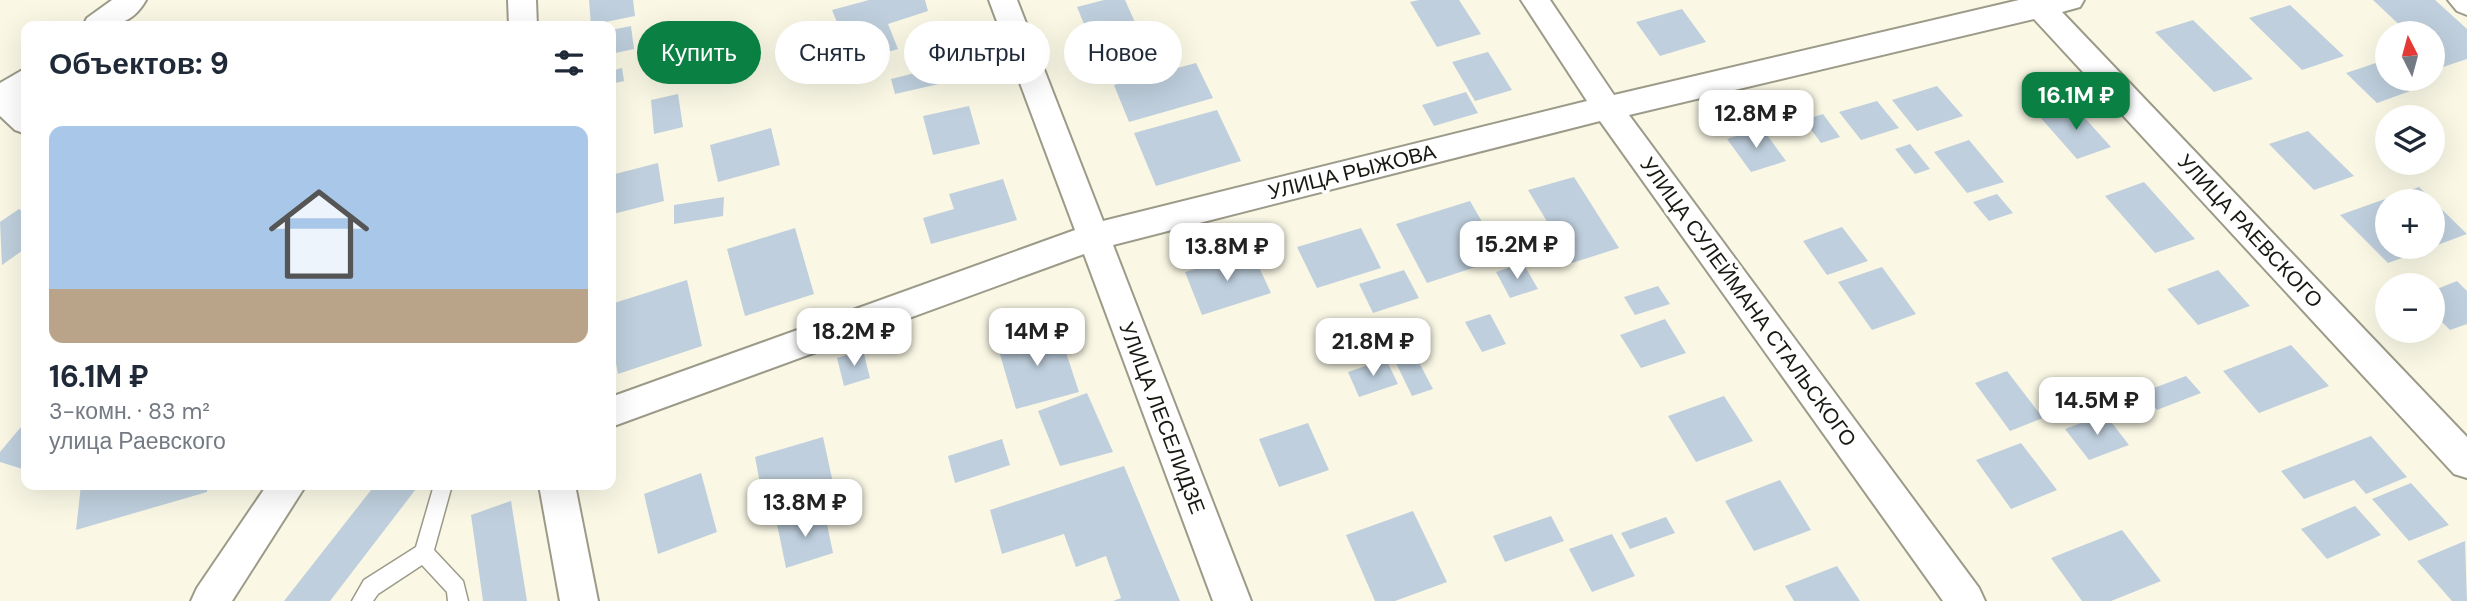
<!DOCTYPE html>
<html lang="ru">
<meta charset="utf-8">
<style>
body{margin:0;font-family:"DM Sans",sans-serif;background:#f2f2f3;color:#1f2937;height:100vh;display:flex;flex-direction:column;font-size:26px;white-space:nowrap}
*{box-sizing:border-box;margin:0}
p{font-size:23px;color:#747a83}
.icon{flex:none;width:38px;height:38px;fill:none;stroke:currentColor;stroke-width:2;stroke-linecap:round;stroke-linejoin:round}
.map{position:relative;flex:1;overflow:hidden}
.side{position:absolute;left:21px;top:21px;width:595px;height:469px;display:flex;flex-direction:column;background:#fff;border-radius:14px;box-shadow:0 7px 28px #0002}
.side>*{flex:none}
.top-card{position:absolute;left:637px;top:21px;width:665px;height:63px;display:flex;gap:14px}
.needle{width:46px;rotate:354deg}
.fabs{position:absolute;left:2375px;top:21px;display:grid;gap:14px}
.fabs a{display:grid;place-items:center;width:70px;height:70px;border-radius:50%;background:#fff;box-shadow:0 7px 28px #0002;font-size:35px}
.price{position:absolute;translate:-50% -60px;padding:0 16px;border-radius:14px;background:#fff;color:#222;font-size:23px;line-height:46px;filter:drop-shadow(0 2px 4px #0008)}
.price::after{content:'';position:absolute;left:50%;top:42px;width:21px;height:16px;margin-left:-10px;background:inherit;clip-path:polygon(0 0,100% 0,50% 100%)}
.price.current{background:#0b8043;color:#fff}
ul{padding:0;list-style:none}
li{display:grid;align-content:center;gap:14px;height:371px;padding:0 28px}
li+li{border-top:2px solid #e0e1e3}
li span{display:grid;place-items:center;height:217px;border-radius:14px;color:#555}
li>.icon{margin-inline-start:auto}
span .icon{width:126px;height:126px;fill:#fffc;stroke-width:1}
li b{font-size:30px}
h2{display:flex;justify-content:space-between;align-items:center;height:84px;padding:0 28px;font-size:30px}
.pill{padding:0 24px;border-radius:32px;background:#fff;box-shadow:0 7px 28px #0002;font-size:24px;line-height:63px}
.pill.current{background:#0b8043;color:#fff}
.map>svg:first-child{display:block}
</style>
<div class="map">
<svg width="2467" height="601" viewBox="0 0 2467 601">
<rect width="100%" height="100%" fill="#faf8e5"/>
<g fill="#bfcfdd">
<polygon points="589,0 633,0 635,16 591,25"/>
<polygon points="869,0 925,0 928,11 888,24 898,49 853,62 832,10"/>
<polygon points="1104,0 1125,0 1138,29 1091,41 1077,7"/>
<polygon points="1419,0 1459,0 1481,34 1437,47 1410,2"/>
<polygon points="2373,0 2435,0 2467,29 2467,59 2443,67 2432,56 2432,33 2408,33"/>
<polygon points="2290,5 2344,56 2302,70 2249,18"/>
<polygon points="1682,9 1706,42 1660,56 1636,22"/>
<polygon points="2193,20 2253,79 2214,92 2155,32"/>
<polygon points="631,26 634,49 611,54 611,30"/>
<polygon points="1488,52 1512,90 1475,101 1452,62"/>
<polygon points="2382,61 2387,66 2387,79 2401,79 2413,90 2377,103 2346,73"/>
<polygon points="1196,63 1213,98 1129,122 1114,85"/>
<polygon points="947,65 952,81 895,94 891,79"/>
<polygon points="622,68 624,81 611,84 611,71"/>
<polygon points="1937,86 1963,116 1917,131 1892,100"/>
<polygon points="1466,92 1478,113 1434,126 1422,105"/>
<polygon points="678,94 683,127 654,134 651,100"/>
<polygon points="1877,101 1899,128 1861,140 1839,112"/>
<polygon points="969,106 980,144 933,155 923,116"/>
<polygon points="2074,106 2111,147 2077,159 2040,117"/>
<polygon points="1217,110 1241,161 1156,186 1134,133"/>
<polygon points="1823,114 1840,137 1821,143 1804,120"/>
<polygon points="771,128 780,165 718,182 710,145"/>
<polygon points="1762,128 1786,161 1751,172 1727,139"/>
<polygon points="2308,131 2354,176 2314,190 2269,144"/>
<polygon points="1969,140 2004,182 1967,193 1934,152"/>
<polygon points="1910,144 1930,169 1915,174 1895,149"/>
<polygon points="658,163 664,201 613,214 611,175"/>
<polygon points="1574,177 1619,248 1572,263 1528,190"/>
<polygon points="1003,179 1017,220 931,244 923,218 954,209 949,194"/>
<polygon points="2144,182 2195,239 2155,253 2105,196"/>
<polygon points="2419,187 2467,234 2432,247 2432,201 2387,201 2387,247 2432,247 2388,263 2340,215"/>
<polygon points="1997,194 2013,213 1989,221 1973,202"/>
<polygon points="724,197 723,216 674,224 674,205"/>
<polygon points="1470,201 1503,258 1427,283 1396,224"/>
<polygon points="19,209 26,215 26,248 2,265 0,222"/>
<polygon points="1842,227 1868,261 1827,275 1803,241"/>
<polygon points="795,228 814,294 745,316 727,249"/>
<polygon points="1361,228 1381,268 1317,288 1297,247"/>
<polygon points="1252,252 1271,293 1202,315 1185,272"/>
<polygon points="1523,263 1538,289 1510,298 1496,272"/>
<polygon points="1882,267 1916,314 1872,330 1838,282"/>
<polygon points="1404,270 1419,298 1373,313 1359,284"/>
<polygon points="2218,270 2250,306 2198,325 2167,289"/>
<polygon points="687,280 702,346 618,374 611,336 611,304"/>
<polygon points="2457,281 2467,291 2467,324 2450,330 2432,312 2432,291"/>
<polygon points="1658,286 1670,304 1635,315 1624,297"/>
<polygon points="1490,314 1506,344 1482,352 1465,322"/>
<polygon points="1665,319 1686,353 1641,368 1620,335"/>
<polygon points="1058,328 1079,392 1016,409 996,341"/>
<polygon points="2291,345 2329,386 2259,413 2223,371"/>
<polygon points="863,350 870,378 844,386 837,358"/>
<polygon points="1416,357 1433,389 1412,396 1396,363"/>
<polygon points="1386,359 1398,384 1359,397 1348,372"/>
<polygon points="2007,371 2043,418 2010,431 1975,383"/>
<polygon points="2186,376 2201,393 2157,410 2143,392"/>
<polygon points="1087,393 1113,452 1060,466 1038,411"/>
<polygon points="1724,396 1753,441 1696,462 1668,416"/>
<polygon points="2105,414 2129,445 2089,460 2065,429"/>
<polygon points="26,421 26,470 0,462 0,452"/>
<polygon points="1308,423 1329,470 1279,487 1259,439"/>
<polygon points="2371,436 2407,477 2366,494 2354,480 2304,499 2281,471"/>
<polygon points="823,437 833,483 764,504 755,457"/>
<polygon points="1002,439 1010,465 955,483 948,456"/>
<polygon points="2021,443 2057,490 2011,509 1976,460"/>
<polygon points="1124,466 1180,601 1113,601 1121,598 1106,556 1076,567 1064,534 1002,554 990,510"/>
<polygon points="701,473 717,532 658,554 644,494"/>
<polygon points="1780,480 1811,530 1754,551 1725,501"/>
<polygon points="2411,483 2449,525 2409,541 2372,499"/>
<polygon points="81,485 207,485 207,492 76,530"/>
<polygon points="375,485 419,485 330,601 284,601"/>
<polygon points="511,501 527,601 483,601 471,515"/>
<polygon points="2355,506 2381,535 2327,559 2301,529"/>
<polygon points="824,510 833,553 786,568 777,524"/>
<polygon points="1413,511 1447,582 1395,601 1375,601 1346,535"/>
<polygon points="1551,516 1564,541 1505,562 1493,536"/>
<polygon points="1666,517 1675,533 1630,549 1621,533"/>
<polygon points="2122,530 2161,581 2111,601 2082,601 2051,558"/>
<polygon points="1612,534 1635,576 1592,592 1569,549"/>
<polygon points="2465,541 2467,601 2452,601 2417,561"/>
<polygon points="1837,566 1860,601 1794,601 1785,586"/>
</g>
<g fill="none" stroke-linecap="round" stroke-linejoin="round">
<defs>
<polygon id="lane" points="434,485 452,485 434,550 463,581 468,601 448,601 447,592 422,565 378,594 373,601 352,601 364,580 416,547"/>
<g id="street">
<path d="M 112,0 L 146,0 C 131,27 110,26 83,26 L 87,18 Z"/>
<polygon points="508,0 536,0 537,26 509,26"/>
<polygon points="989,0 1017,0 1103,221 1587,101 1521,0 1550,0 1614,95 2019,0 2084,0 2080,7 2062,12 2467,437 2467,478 2454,474 2034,19 1629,115 1979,588 1985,601 1943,601 1600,121 1113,245 1251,601 1213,601 1084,254 611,427 611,397 1075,230"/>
<polygon points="2448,0 2467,0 2467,15 2457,11"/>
<polygon points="26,68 26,95 21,99 26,104 26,134 15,130 0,116 0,83"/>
<polygon points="267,485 306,485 232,601 191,601 197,588"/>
<polygon points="539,485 575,485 598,601 560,601"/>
</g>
</defs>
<use href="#lane" stroke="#9c9a88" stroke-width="3"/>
<use href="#street" stroke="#9c9a88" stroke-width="4"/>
<use href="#lane" fill="#fff" fill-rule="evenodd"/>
<use href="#street" fill="#fff" fill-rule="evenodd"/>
</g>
<g text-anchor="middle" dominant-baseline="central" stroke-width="7" stroke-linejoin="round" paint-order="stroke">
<g font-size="21" fill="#191812" stroke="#fff">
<text transform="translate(1352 172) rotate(-14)">УЛИЦА РЫЖОВА</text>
<text transform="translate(2250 231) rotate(47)">УЛИЦА РАЕВСКОГО</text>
<text transform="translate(1748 302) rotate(54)">УЛИЦА СУЛЕЙМАНА СТАЛЬСКОГО</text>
<text transform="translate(1162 418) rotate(69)">УЛИЦА ЛЕСЕЛИДЗЕ</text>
</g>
</g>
</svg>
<div class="fabs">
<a><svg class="needle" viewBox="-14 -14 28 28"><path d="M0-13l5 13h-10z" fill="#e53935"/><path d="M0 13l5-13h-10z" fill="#747a83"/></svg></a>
<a><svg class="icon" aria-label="layers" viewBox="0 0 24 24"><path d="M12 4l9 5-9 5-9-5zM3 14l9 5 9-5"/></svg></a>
<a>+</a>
<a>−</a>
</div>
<b class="price current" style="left:2076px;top:132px">16.1M ₽</b>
<b class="price" style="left:1756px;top:150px">12.8M ₽</b>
<b class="price" style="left:1517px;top:281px">15.2M ₽</b>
<b class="price" style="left:1227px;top:283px">13.8M ₽</b>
<b class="price" style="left:854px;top:368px">18.2M ₽</b>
<b class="price" style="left:1037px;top:368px">14M ₽</b>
<b class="price" style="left:1373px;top:378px">21.8M ₽</b>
<b class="price" style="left:2097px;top:437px">14.5M ₽</b>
<b class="price" style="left:805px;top:539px">13.8M ₽</b>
<div class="top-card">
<a class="pill current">Купить</a>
<a class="pill">Снять</a>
<a class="pill">Фильтры</a>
<a class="pill">Новое</a>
</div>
<section class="side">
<h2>Объектов: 9<svg class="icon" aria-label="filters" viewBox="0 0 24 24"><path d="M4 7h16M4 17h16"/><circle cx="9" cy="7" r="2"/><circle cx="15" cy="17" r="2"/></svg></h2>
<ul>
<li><span style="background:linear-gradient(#a9c7e8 75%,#b9a48a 0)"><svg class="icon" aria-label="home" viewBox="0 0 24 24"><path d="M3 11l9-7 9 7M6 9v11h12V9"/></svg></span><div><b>16.1M ₽</b><p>3-комн. · 83 m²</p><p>улица Раевского</p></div></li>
</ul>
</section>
</div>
